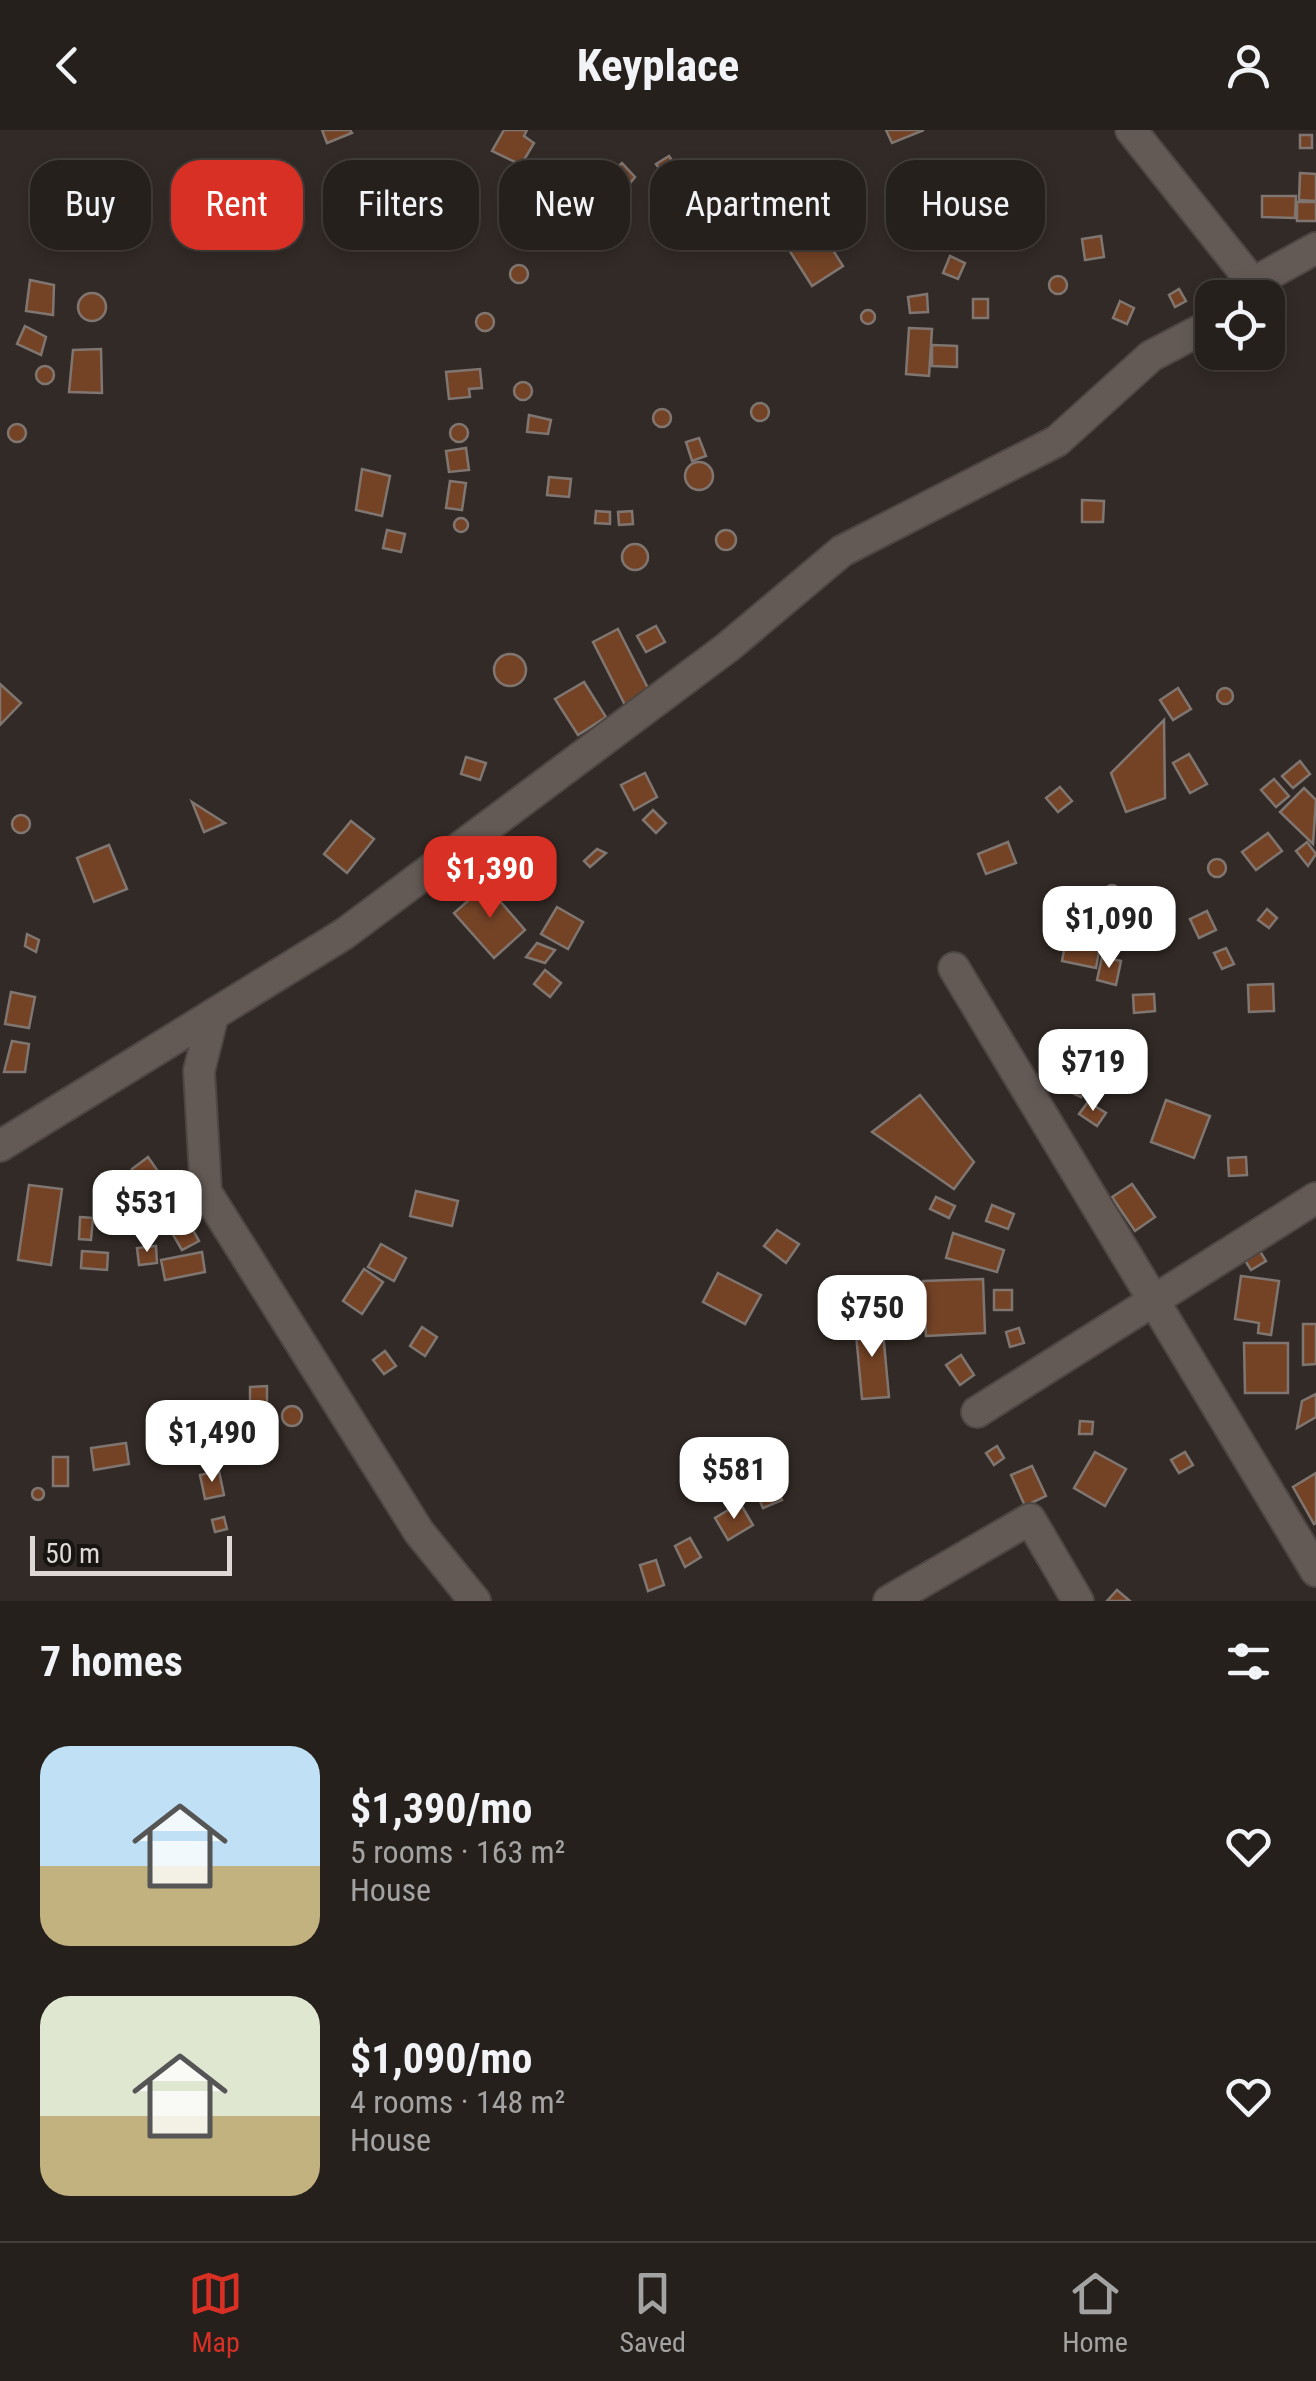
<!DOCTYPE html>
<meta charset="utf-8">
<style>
body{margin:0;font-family:"Roboto Condensed",sans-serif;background:#2e2825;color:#f1f3f6;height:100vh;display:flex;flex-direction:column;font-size:38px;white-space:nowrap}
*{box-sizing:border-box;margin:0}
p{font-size:32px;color:#a4a3a3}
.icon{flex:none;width:55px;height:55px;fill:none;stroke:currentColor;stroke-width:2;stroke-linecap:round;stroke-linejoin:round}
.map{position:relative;height:1471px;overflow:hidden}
.details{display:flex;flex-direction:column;background:#26201c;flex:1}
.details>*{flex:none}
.top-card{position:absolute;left:30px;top:30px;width:1258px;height:90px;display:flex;gap:20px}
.controls{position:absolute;left:1195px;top:150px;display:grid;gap:20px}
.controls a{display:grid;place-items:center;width:90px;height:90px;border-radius:20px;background:#26201c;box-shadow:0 5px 15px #0003,0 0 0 2px #423e3b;font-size:50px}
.scale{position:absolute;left:30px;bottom:25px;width:202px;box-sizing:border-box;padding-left:10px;border:5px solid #ded9d6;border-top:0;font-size:28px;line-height:35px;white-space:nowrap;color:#ded9d6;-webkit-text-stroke:8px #171412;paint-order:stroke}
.price{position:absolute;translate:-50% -85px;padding:0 22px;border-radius:20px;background:#fff;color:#222;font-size:32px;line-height:65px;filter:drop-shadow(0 2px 5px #0008)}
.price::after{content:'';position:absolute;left:50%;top:60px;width:30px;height:22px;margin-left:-15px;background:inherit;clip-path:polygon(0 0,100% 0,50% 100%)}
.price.on{background:#d93025;color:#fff}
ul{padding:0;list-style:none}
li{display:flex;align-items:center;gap:30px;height:250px;padding:0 40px}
li span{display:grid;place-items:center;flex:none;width:280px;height:200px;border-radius:30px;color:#555}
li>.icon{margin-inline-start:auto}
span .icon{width:120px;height:120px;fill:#fffc;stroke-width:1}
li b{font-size:42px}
h2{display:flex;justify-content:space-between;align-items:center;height:120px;padding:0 40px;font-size:42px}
.pill{padding:0 35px;border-radius:30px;background:#26201c;box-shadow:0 5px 15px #0003,0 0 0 2px #423e3b;font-size:35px;line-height:90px}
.pill.on{background:#d93025;color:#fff}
header{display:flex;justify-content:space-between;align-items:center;height:130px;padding:0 40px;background:#26201c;font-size:45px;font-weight:700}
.dock{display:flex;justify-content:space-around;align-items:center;height:140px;border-top:2px solid #423e3b;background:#26201c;font-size:28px;color:#a4a3a3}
.dock a{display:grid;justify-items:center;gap:5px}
.dock .on{color:#d93025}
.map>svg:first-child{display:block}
</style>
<header><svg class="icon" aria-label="back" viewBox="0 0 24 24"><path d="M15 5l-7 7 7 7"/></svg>Keyplace<svg class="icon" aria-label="person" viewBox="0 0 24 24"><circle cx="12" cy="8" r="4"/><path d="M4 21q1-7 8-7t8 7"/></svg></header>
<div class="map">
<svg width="1316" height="1471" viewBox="0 0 1316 1471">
<rect width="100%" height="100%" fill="#322a26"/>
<g fill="#744326" stroke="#807671" stroke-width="2.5">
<polygon points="322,0 350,0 352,3 327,13"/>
<polygon points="504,0 527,0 524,6 534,13 521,35 492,21"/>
<polygon points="886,0 924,0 892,13"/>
<rect x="1300" y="5" width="12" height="13"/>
<polygon points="669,26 680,43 668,50 656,34"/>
<polygon points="622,33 635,47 626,58 610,44"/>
<polygon points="1300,43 1316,44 1316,71 1299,70"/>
<polygon points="907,46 918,47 916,68 905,67"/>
<polygon points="978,49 991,49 990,67 977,66"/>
<polygon points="593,61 624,75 613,96 584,80"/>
<polygon points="1262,66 1296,66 1295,88 1262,87"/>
<polygon points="558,69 581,82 574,99 550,89"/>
<rect x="1297" y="72" width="19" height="19"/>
<polygon points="698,73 711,86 703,98 688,84"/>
<polygon points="815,92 843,136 812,156 784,112"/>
<polygon points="1101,106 1104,127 1085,130 1082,109"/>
<polygon points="950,126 965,133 958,149 943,143"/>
<circle cx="519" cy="144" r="9"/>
<circle cx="1058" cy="155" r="9"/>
<polygon points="30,150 54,155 53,185 26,181"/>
<polygon points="1179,159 1186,171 1175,177 1169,165"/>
<circle cx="92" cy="177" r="14"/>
<polygon points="927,164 928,182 910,183 908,167"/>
<rect x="973" y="169" width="15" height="19"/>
<polygon points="1120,171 1134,178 1127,194 1113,188"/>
<circle cx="868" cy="187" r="7"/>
<circle cx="485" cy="192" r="9"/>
<polygon points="25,196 46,207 41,225 17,214"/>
<polygon points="909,198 932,199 929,246 906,244"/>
<polygon points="932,215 957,216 957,237 932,236"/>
<polygon points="101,219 102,263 69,262 73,220"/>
<circle cx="45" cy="245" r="9"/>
<polygon points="480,239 482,258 469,259 470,267 449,269 446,242"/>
<circle cx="523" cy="261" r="9"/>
<circle cx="760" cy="282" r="9"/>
<circle cx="662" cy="288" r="9"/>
<polygon points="529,285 551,290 548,304 527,302"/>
<circle cx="17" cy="303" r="9"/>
<circle cx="459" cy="303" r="9"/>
<polygon points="699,308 706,326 692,331 686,312"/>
<polygon points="466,318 469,340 449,342 446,321"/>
<circle cx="699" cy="346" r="14"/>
<polygon points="362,339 390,346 382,386 356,380"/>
<polygon points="549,347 571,349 569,367 547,365"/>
<polygon points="450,351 466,353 462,380 446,378"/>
<polygon points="1082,370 1104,371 1103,392 1082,392"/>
<polygon points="596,381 610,382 610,394 595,393"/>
<polygon points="632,381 633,394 619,395 618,382"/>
<circle cx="461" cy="395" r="7"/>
<circle cx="726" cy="410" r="10"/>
<polygon points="387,400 405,404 401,422 383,418"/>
<circle cx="635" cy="427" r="13"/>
<polygon points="656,496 665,512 646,522 637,506"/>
<polygon points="618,499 651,564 626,577 593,512"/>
<circle cx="510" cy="540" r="16"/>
<polygon points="584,552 606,587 578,605 555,569"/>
<polygon points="0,554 21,573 0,595"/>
<polygon points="1178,558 1191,579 1173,590 1160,570"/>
<circle cx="1225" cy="566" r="8"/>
<polygon points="1164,590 1165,668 1126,682 1111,643"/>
<polygon points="1189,624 1207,654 1190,663 1173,633"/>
<polygon points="466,627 486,633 480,650 461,644"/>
<polygon points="1300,631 1310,644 1293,658 1282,646"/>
<polygon points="645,643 657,667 634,680 621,655"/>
<polygon points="1274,649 1289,666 1276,677 1261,660"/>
<polygon points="1060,657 1072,671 1058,682 1046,668"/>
<polygon points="1304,658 1316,670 1313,714 1280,682"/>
<polygon points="192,672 225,693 204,702"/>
<polygon points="653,680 666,693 656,703 643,690"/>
<circle cx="21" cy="694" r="9"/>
<polygon points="351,691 374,709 347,743 324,724"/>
<polygon points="1268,703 1282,721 1256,740 1242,722"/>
<polygon points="1008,712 1016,733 986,744 978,724"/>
<polygon points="1307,712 1316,724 1308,736 1296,721"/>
<polygon points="109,715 127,759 94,772 77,728"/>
<polygon points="597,719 606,723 590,737 584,731"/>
<circle cx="1217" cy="738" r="9"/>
<circle cx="1112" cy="763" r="8"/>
<polygon points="486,755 525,800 494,828 454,783"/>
<polygon points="557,777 583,792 568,819 541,804"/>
<polygon points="1267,779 1277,788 1269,798 1258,790"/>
<polygon points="1207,781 1216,800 1199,808 1190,789"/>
<polygon points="1070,788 1104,794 1096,838 1062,831"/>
<polygon points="27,804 39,810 36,822 25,816"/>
<polygon points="537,813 555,820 545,833 526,827"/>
<polygon points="1226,818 1234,834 1222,839 1214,823"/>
<polygon points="1102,827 1121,831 1116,855 1097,850"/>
<polygon points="545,840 561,853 550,867 534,854"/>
<polygon points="1273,854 1274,881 1249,882 1248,855"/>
<polygon points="11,862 35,867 29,898 5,894"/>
<polygon points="1154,864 1155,881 1134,883 1133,865"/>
<polygon points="12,911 29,914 25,942 4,942"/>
<polygon points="1066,915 1099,930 1081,967 1048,951"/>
<polygon points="920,965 974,1032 954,1059 872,1002"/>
<polygon points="1166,970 1210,986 1194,1028 1151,1012"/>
<polygon points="1088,972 1106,983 1097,996 1079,984"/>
<polygon points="148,1027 166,1053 150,1064 132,1039"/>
<polygon points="1246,1027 1247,1045 1229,1046 1228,1028"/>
<polygon points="1132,1054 1155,1087 1135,1101 1112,1067"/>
<polygon points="29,1055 62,1059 51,1135 18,1130"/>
<polygon points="416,1061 458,1071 452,1096 410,1086"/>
<polygon points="936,1067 955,1076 949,1088 930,1079"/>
<polygon points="992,1075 1014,1084 1008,1099 986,1091"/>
<polygon points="183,1082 199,1111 182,1120 165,1091"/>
<polygon points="80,1087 93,1088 91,1110 79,1109"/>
<polygon points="777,1100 799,1114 786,1133 764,1116"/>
<polygon points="953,1103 1004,1120 997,1142 946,1128"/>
<polygon points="381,1114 406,1128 394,1151 368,1137"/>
<polygon points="156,1116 157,1133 139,1135 137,1118"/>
<polygon points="1258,1118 1266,1131 1251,1140 1243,1127"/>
<polygon points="82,1121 108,1123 107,1140 81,1138"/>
<polygon points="202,1122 205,1142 165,1150 161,1130"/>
<polygon points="364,1139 383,1152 362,1184 343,1171"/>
<polygon points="718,1143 761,1165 745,1194 703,1172"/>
<polygon points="1241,1146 1279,1151 1271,1205 1258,1203 1259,1193 1235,1189"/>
<polygon points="983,1149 985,1203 926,1206 923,1151"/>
<rect x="994" y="1160" width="18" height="20"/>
<polygon points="882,1191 889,1267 862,1269 855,1193"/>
<polygon points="1303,1194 1316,1194 1316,1234 1303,1235"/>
<polygon points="422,1197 437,1207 425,1226 410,1216"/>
<polygon points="1019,1198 1024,1213 1010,1217 1006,1202"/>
<polygon points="1244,1213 1288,1213 1288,1263 1245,1263"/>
<polygon points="385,1221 396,1236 384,1244 373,1230"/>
<polygon points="961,1225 974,1245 960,1255 946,1235"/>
<polygon points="267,1256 267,1278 250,1278 250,1257"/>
<polygon points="1316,1264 1316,1287 1297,1298 1302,1271"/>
<circle cx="292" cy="1286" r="10"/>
<polygon points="1080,1291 1093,1292 1092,1304 1079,1304"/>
<polygon points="126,1313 129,1334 94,1340 91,1318"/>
<polygon points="997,1316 1004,1328 994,1335 986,1323"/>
<polygon points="1095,1322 1126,1339 1105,1376 1074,1358"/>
<polygon points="1185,1322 1193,1335 1179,1343 1171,1330"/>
<rect x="53" y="1327" width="15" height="29"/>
<polygon points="1032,1336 1046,1366 1025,1376 1011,1345"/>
<polygon points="219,1341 224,1365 205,1369 200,1345"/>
<polygon points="1316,1343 1316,1393 1314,1394 1293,1357"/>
<polygon points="775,1354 782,1370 763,1378 756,1362"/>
<circle cx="38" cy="1364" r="6"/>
<polygon points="740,1373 753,1395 728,1410 715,1388"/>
<polygon points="224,1387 227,1399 215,1402 212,1390"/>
<polygon points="690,1408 701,1427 685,1437 675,1416"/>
<polygon points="656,1430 664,1455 648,1461 640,1435"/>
<polygon points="1117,1460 1130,1471 1107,1471"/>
</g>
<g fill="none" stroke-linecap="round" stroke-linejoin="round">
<defs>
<g id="minor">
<polyline points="1131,0 1253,153"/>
<polyline points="1240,168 1253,153 1316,118"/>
<polyline points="954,838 1316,1441"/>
<polyline points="213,885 199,941 206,1062 419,1402 475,1471"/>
<polyline points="0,1016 344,804 728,517 842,421 1057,311 1151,226 1212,194"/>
<polyline points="977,1282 1316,1068"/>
<polyline points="889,1471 1030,1389 1078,1471"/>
</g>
</defs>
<use href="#minor" stroke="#4d4643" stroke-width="34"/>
<use href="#minor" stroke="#635a55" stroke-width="30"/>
</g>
</svg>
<div class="controls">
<a><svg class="icon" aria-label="locate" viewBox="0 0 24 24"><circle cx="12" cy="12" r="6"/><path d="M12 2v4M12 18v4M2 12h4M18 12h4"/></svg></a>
</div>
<div class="scale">50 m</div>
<b class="price on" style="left:490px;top:791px">$1,390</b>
<b class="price" style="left:1109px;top:841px">$1,090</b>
<b class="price" style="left:1093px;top:984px">$719</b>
<b class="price" style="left:147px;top:1125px">$531</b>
<b class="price" style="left:872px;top:1230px">$750</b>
<b class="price" style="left:212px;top:1355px">$1,490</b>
<b class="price" style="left:734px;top:1392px">$581</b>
<div class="top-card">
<a class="pill">Buy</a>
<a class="pill on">Rent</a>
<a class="pill">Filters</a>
<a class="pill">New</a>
<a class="pill">Apartment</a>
<a class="pill">House</a>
</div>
</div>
<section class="details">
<h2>7 homes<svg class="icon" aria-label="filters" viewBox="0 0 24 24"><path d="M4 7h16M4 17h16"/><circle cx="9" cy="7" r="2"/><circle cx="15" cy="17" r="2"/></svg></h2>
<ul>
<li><span style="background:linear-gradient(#bfe0f5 60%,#c2b280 0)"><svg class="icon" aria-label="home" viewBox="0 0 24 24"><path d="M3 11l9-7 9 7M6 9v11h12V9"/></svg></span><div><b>$1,390/mo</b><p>5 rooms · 163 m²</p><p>House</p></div><svg class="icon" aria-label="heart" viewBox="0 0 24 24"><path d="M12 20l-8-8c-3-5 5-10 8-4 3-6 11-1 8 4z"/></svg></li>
<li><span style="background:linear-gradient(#dfe7d0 60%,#c2b280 0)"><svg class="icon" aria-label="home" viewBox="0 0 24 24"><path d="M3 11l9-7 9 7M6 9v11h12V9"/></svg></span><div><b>$1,090/mo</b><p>4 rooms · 148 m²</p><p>House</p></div><svg class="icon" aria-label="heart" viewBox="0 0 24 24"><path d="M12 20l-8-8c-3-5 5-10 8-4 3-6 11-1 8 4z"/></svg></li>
</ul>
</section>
<nav class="dock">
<a class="on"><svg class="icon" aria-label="map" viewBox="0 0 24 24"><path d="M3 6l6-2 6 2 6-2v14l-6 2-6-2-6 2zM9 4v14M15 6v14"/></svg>Map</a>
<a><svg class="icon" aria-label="saved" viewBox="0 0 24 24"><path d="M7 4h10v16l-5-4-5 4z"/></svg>Saved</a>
<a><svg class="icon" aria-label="home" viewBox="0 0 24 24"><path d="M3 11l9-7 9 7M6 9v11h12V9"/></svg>Home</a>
</nav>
